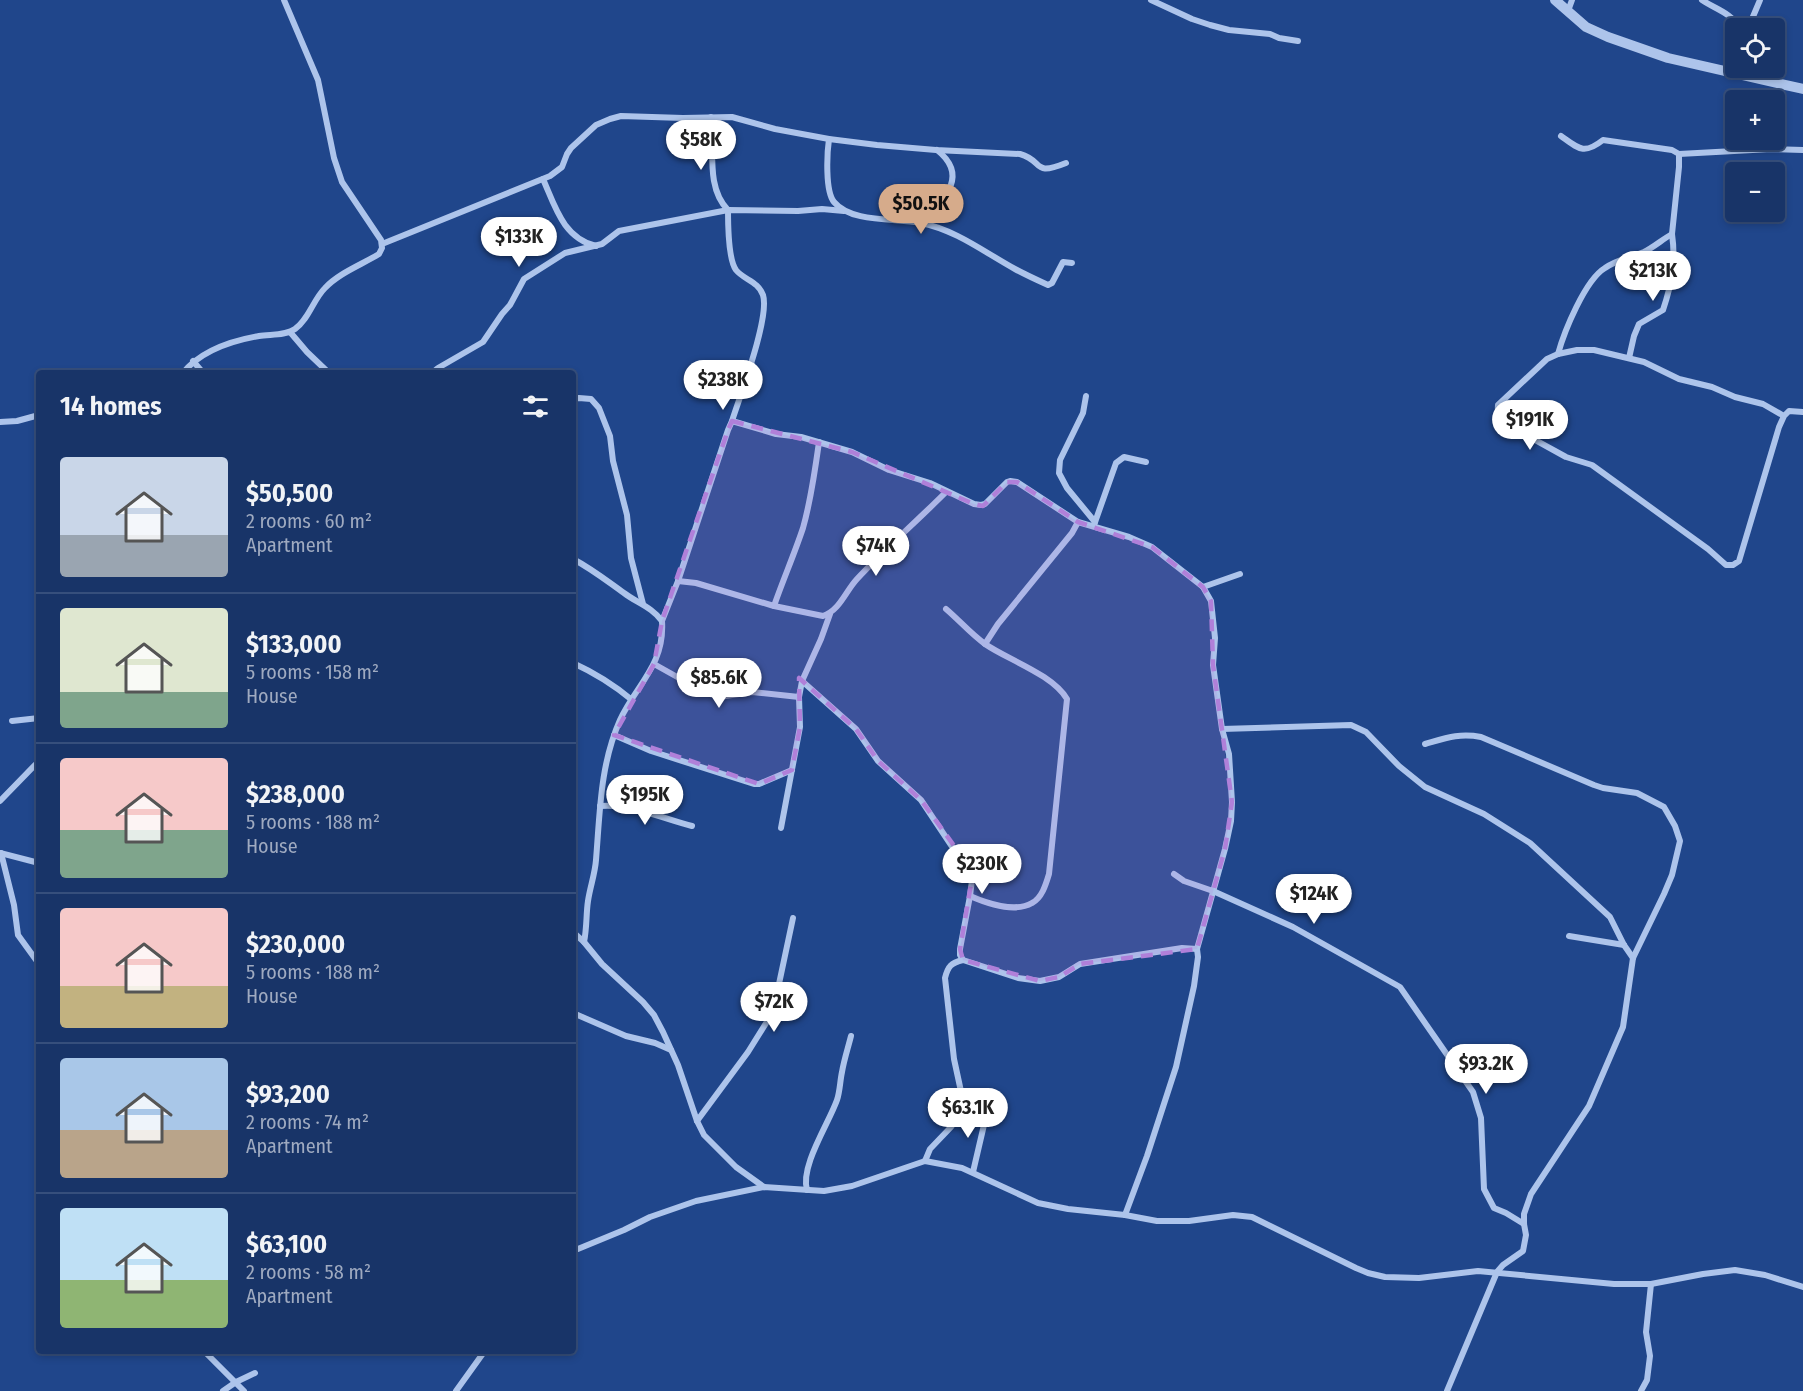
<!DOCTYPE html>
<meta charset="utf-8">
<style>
body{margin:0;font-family:"Fira Sans Condensed",sans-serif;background:#253f71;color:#f1f3f6;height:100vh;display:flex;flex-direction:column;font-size:22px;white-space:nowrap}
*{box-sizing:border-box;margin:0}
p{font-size:20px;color:#9faac0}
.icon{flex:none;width:33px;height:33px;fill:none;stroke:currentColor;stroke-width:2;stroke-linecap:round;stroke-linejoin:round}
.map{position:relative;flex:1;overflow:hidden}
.side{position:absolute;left:36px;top:370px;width:540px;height:984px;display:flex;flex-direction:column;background:#183468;border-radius:6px;box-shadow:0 3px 9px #0003,0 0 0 2px #364f7c}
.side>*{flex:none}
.controls{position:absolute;left:1725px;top:18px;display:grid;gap:12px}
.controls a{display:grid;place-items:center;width:60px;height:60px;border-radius:6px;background:#183468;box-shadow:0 3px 9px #0003,0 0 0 2px #364f7c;font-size:30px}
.price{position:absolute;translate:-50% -51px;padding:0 14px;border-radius:21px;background:#fff;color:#222;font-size:20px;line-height:39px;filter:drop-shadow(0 2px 3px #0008)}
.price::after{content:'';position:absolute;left:50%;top:36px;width:18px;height:14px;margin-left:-9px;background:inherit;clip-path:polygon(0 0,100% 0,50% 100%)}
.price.current{background:#d6ab8b;color:#111}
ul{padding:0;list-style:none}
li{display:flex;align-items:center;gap:18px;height:150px;padding:0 24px}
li+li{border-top:2px solid #364f7c}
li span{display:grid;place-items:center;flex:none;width:168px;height:120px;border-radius:6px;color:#555}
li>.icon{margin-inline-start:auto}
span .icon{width:72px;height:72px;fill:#fffc;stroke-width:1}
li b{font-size:26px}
h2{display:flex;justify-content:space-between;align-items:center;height:72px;padding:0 24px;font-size:26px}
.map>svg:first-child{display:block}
</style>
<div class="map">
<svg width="1803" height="1391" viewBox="0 0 1803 1391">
<rect width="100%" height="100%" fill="#20468b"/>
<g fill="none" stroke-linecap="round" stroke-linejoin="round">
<g stroke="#adc4eb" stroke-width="6">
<polyline points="1151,0 1192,19 1210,25 1229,30 1270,34 1279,38 1298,41"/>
<path d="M 1702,0 C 1715,9 1732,13 1739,28"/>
<polyline points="1568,11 1572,0"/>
<polyline points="1753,28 1752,19 1760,0"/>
<path d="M 829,139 C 827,153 825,191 834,202 C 851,223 896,218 921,223 C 956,230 984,252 1015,269 C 1026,275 1037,280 1048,285 L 1052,283 L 1063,262 L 1072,263"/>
<polyline points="1679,154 1771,149 1803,150"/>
<path d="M 543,179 C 555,206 563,238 596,246"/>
<path d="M 920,223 C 942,201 971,177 937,150"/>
<path d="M 382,244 L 550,176 L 562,167 L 567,154 L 571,148 L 596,125 L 610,119 L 621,116 L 683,118 L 732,117 L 775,129 L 829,139 L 877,145 L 936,150 L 1020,154 C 1045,161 1031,177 1066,163"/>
<polyline points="290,332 307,352 330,374"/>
<path d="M 1558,354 C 1564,332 1585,280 1605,268 C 1616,260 1631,257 1644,252 C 1654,247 1663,239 1672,234 L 1679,167 L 1679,154 L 1672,150 L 1603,140 C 1584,155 1579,149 1561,136"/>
<path d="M 1629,358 L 1634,336 L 1639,324 L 1663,310 C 1672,283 1676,262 1672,234"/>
<polyline points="193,361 204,374"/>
<path d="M 182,374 C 200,351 230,341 259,336 C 270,334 285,336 295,329 C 309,319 313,300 325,288 C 339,273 361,265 379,254 L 382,248 L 381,240 L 342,182 L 334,158 L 318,80 L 284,0"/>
<polyline points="431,374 438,368 483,342 502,314 510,305 524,279 565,253 602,244 619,231 728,210 798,211 822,209 844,211"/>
<polyline points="1086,396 1083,413 1060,460 1059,473 1067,488 1095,522"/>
<polyline points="573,399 579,398 591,399 599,408 610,436 613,461 627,515 631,558 643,604"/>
<path d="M 1784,416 L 1763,404 L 1735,397 L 1712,387 L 1679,379 L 1644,362 L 1594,350 L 1577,350 L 1558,354 L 1547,359 L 1498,405 C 1497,415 1500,418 1506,424 L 1566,457 L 1592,465 L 1708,549 L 1726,565 L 1733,565 L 1739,561 L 1779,427 L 1784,416 L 1789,411 L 1803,412"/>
<polyline points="732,421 776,434 801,437 852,452 889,470 930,483 974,504 981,505 985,504 1007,482 1010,481 1017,482 1078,522 1129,537 1152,547 1203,587 1211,601 1215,638 1213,665 1222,729 1229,754 1232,802 1231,821 1225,849 1197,949 1198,957 1194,986 1176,1067 1147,1156 1125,1215"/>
<polyline points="0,422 17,421 39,415"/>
<polyline points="1094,525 1116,463 1124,457 1146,462"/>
<path d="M 573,559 C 592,569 607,581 624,593 C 637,603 652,607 662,621 C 665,665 636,685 620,720 C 600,765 600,812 596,860 C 595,874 590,887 588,901 C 586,914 587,928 584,942 L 602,964 L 643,1002 L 654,1015 L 663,1032 L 678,1065 L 697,1121 L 704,1135 L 736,1167 L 764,1187"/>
<path d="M 678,581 L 696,583 L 774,606 L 823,616 C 840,610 845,592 857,579 C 885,549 917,521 946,492"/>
<polyline points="1203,587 1240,574"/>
<path d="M 774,606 C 783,580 794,555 803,528 C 811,500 815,471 819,442"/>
<path d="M 946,609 C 959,620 971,634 985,644 C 1008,660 1052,674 1067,699 L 1049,874 C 1046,884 1042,898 1032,903 C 1015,913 986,903 970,896"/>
<path d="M 662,621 L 678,581 L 728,430 L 732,421 C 740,396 770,317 763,295 C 758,281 744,280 736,270 C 728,259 728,224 728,210 C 705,187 715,147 711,117"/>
<polyline points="985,644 998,624 1072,533 1078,522"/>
<path d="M 573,663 C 595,673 614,685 632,700"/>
<polyline points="654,664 704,692 719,697 752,692 799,697"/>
<polyline points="802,681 856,729 878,761 921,800 963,863 973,872 970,896 960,949 960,955 963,960 1018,978 1040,981 1059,977 1080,964 1182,948 1197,949"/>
<polyline points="12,721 39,718"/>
<polyline points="1222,729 1351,725 1366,732 1399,766 1425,787 1484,814 1530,843 1610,917 1624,945 1633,958"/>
<polyline points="614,735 651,751 754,784 759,784 792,770"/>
<path d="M 1425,744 C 1446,738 1459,733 1481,737 L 1594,785 L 1603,788 L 1637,793 L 1664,807 L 1675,826 L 1680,841 L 1672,875 L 1664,894 L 1633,958 L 1623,1027 L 1589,1106 L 1531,1194 L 1524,1214 L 1524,1224 L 1526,1235 L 1523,1251 L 1503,1265 L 1497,1272 L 1447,1391"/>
<polyline points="0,801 36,764"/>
<path d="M 600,806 C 628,803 665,819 692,826"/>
<polyline points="781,828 800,727 799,697 802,681 821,639 830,614"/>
<polyline points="0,853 39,863"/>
<polyline points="1,853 14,905 18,935 39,964"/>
<polyline points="1174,874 1184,881 1213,891 1293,927 1400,987 1473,1092 1481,1118 1484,1189 1494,1208 1506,1213 1524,1224"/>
<polyline points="573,932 584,942"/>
<polyline points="1569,936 1624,945"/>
<polyline points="573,1013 626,1036 655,1043 671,1050"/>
<polyline points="697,1121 748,1052 773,1012 793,918"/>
<path d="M 925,1161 L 930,1149 L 951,1127 L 957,1119 L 960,1111 L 962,1096 L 954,1059 L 945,978 C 948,966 951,963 963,960"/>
<polyline points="973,1172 987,1112"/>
<path d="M 807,1190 C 800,1166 829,1123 837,1100 C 840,1091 840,1081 842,1072 C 844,1060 848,1048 851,1036"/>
<polyline points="573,1251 624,1230 650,1217 696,1201 764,1187 824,1191 852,1186 925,1161 962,1168 1038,1203 1068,1209 1125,1215 1157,1221 1189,1221 1233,1215 1252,1217 1356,1268 1368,1273 1385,1277 1419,1278 1478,1271 1614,1284 1651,1284 1703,1274 1735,1270 1765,1275 1803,1287"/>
<polyline points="205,1352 244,1391"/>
<polyline points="223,1391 236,1382 255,1373"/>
<polyline points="456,1391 484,1352"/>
<polyline points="1641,1391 1647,1380 1650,1356 1646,1332 1651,1284"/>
</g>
<polyline stroke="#adc4eb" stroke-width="10" points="1555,0 1586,27 1608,37 1668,58 1803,89"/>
</g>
<path fill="#b080d9" fill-opacity="0.2" stroke="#b080d9" stroke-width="4.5" stroke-dasharray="12 8" stroke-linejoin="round" d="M 732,421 L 852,452 L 974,504 L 983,506 L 1007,482 L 1017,482 L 1078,522 L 1152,547 L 1203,587 L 1211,601 L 1213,665 L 1232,802 L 1225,849 L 1197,949 L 1080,964 L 1059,977 L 1040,981 L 963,960 L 960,949 L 973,872 L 921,800 L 878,761 L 856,729 L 799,678 L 800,727 L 792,770 L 759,784 L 614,735 L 654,664 L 662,621 L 728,430 Z"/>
</svg>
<div class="controls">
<a><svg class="icon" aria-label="locate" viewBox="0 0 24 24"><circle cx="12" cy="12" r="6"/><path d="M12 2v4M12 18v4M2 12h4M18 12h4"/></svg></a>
<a>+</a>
<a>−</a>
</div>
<b class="price" style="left:701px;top:171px">$58K</b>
<b class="price current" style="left:921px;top:235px">$50.5K</b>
<b class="price" style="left:519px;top:268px">$133K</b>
<b class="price" style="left:1653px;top:302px">$213K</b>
<b class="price" style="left:723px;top:411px">$238K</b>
<b class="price" style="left:1530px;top:451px">$191K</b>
<b class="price" style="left:876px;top:577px">$74K</b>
<b class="price" style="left:719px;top:709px">$85.6K</b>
<b class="price" style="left:645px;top:826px">$195K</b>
<b class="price" style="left:982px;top:895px">$230K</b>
<b class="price" style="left:1314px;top:925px">$124K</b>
<b class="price" style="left:774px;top:1033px">$72K</b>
<b class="price" style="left:1486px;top:1095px">$93.2K</b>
<b class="price" style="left:968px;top:1139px">$63.1K</b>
<section class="side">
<h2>14 homes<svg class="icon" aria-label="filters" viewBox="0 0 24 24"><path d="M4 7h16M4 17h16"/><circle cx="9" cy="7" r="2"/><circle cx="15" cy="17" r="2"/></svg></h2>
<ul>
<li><span style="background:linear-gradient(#c9d6e8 65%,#9aa5b1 0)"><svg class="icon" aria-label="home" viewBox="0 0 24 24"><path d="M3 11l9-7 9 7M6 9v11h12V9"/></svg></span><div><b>$50,500</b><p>2 rooms · 60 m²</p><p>Apartment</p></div></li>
<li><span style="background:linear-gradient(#dfe7d0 70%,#7fa58c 0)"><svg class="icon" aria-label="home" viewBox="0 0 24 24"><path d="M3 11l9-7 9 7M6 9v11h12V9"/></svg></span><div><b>$133,000</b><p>5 rooms · 158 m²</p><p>House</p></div></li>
<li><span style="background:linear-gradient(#f6c9c9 60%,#7fa58c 0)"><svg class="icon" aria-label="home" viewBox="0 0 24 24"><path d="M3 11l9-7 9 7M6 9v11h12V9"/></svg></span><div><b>$238,000</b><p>5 rooms · 188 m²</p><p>House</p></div></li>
<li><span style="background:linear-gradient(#f6c9c9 65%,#c2b280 0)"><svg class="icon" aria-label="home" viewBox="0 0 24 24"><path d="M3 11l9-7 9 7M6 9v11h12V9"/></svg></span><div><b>$230,000</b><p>5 rooms · 188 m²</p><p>House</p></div></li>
<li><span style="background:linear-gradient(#a9c7e8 60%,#b9a48a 0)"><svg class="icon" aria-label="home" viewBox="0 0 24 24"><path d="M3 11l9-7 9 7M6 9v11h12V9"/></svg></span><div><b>$93,200</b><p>2 rooms · 74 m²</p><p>Apartment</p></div></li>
<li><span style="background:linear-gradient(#bfe0f5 60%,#8fb573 0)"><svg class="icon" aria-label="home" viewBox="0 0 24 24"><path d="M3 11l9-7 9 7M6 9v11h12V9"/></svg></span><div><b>$63,100</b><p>2 rooms · 58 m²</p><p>Apartment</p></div></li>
</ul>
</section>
</div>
